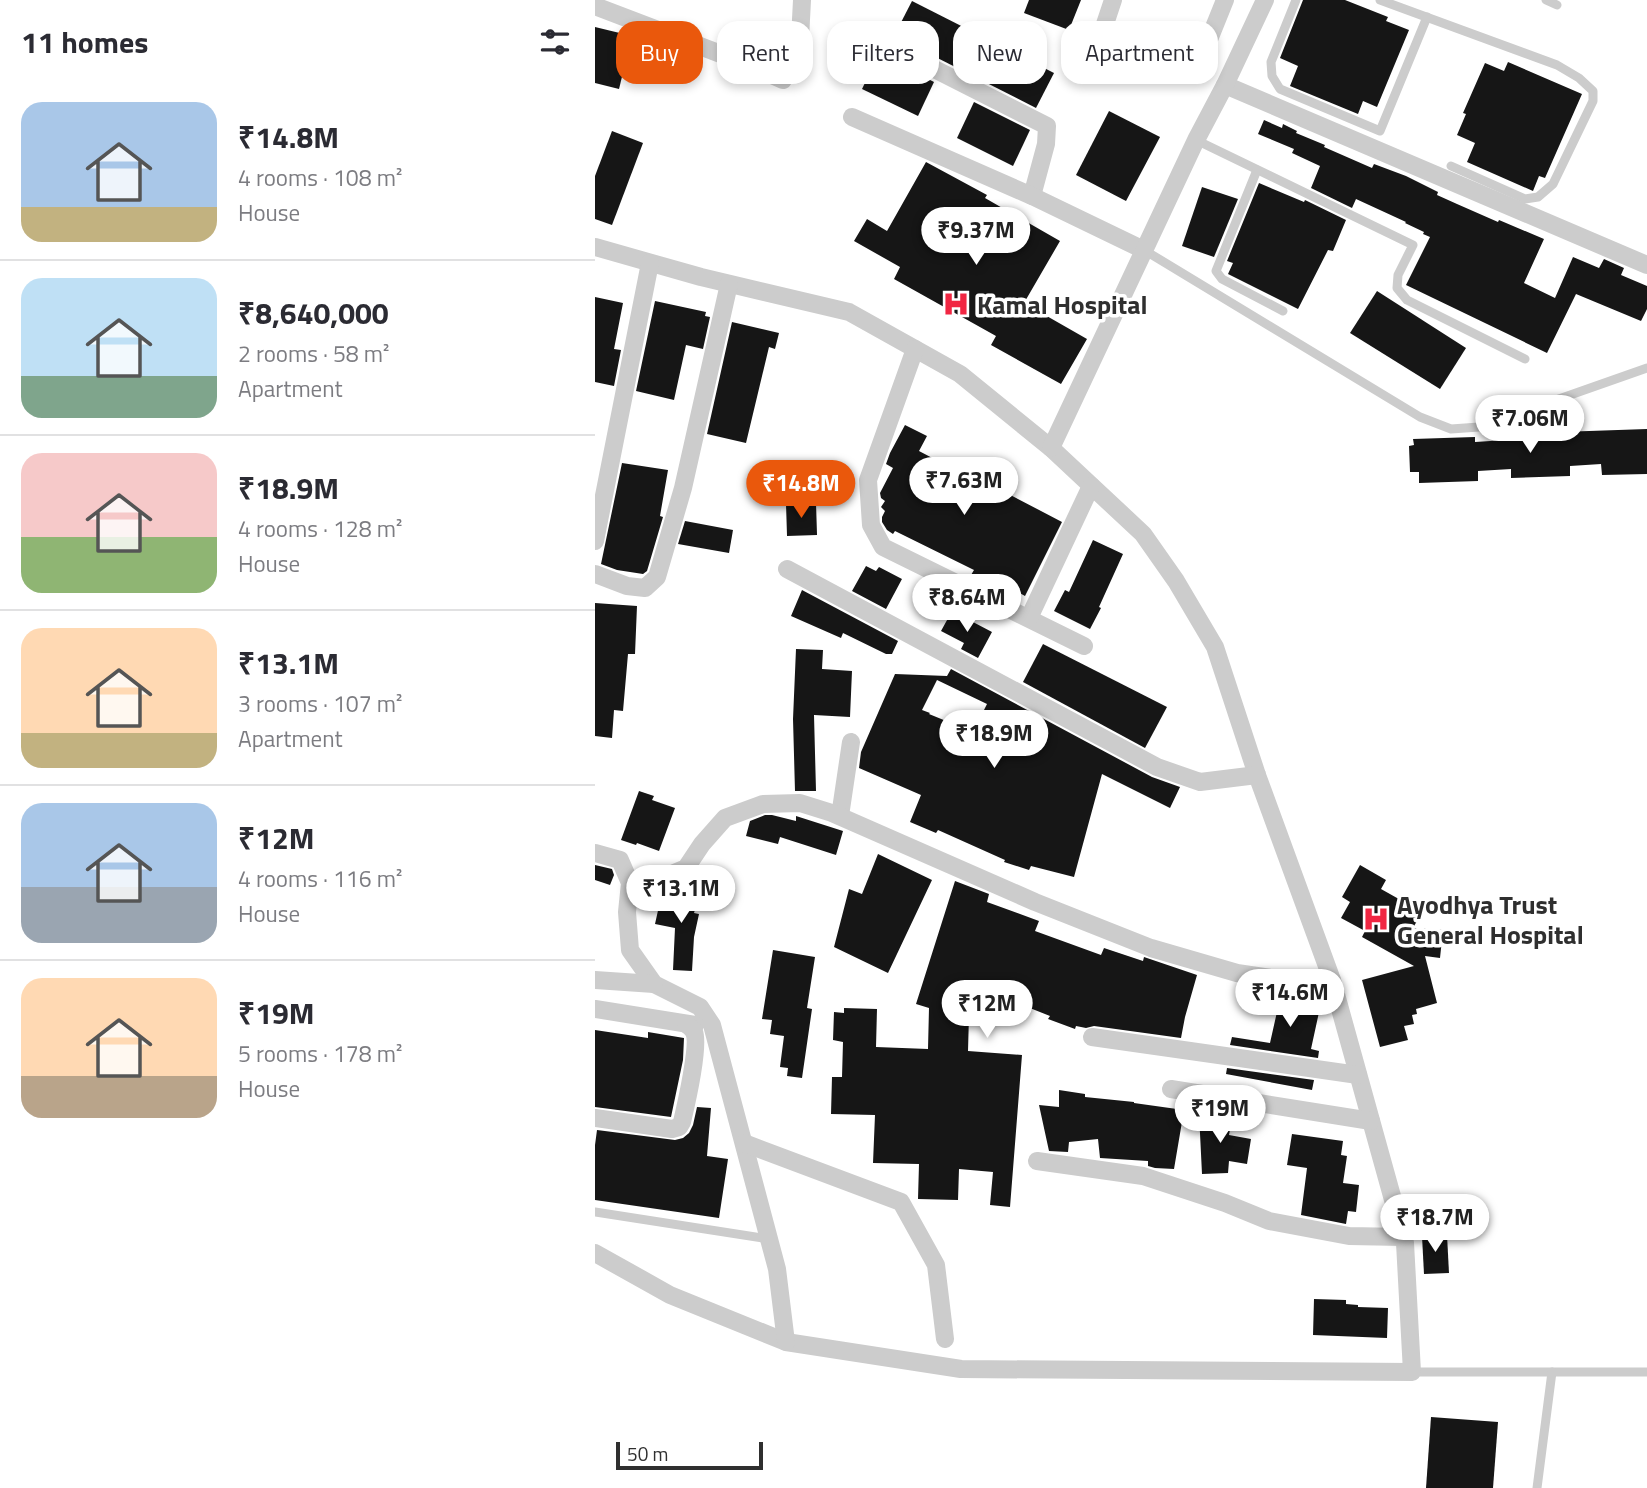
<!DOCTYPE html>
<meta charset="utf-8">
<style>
body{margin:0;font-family:"Titillium Web",sans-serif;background:#f7f7f7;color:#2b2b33;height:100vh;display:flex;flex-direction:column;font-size:26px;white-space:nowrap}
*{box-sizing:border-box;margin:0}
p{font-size:23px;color:#7c7c81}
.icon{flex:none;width:38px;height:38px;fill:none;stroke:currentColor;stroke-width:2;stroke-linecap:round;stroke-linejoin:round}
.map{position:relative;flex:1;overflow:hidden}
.drawer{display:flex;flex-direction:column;background:#fff;width:595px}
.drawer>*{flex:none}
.guide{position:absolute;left:21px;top:21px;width:665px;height:63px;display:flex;gap:14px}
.scale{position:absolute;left:21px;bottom:18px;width:147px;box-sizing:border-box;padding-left:7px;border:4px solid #2f2f2f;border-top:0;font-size:19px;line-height:24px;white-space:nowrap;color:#2f2f2f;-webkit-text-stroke:5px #fff;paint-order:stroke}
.price{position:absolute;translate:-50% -60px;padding:0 16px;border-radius:24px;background:#fff;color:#222;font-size:23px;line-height:46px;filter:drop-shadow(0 2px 4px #0008)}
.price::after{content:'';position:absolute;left:50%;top:42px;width:21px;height:16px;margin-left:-10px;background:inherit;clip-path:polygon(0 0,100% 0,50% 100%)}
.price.on{background:#ea580c;color:#fff}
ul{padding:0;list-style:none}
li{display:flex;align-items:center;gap:21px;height:175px;padding:0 21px}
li+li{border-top:2px solid #e1e1e2}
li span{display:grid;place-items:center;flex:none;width:196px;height:140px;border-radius:21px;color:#555}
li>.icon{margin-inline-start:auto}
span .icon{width:84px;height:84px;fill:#fffc;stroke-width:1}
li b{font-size:30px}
h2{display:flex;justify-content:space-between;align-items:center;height:84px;padding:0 21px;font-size:30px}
.pill{padding:0 24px;border-radius:21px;background:#fff;box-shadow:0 4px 10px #0003;font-size:24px;line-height:63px}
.pill.on{background:#ea580c;color:#fff}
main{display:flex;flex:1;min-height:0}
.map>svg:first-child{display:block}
</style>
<main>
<section class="drawer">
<h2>11 homes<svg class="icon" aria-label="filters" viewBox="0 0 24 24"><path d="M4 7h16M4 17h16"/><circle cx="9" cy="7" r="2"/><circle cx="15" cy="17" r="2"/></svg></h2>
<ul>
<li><span style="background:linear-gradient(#a9c7e8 75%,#c2b280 0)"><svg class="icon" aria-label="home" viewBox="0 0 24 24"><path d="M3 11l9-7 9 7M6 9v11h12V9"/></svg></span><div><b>₹14.8M</b><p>4 rooms · 108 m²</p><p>House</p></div></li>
<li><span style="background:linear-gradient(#bfe0f5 70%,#7fa58c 0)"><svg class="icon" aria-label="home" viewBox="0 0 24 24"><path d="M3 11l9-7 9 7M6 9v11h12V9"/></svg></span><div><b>₹8,640,000</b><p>2 rooms · 58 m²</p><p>Apartment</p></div></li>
<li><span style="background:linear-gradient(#f6c9c9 60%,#8fb573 0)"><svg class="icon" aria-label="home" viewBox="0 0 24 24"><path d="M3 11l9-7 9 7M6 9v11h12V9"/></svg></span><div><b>₹18.9M</b><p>4 rooms · 128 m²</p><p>House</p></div></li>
<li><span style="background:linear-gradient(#ffd9b3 75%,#c2b280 0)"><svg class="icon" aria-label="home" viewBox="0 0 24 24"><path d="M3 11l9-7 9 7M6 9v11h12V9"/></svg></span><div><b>₹13.1M</b><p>3 rooms · 107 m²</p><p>Apartment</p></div></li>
<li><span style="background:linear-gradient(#a9c7e8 60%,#9aa5b1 0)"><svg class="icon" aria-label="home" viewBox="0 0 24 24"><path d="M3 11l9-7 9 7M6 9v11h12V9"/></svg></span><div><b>₹12M</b><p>4 rooms · 116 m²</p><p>House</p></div></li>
<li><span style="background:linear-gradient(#ffd9b3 70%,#b9a48a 0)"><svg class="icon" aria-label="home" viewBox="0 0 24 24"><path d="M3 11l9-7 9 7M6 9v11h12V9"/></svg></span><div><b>₹19M</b><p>5 rooms · 178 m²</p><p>House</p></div></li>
</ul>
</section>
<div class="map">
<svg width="1052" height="1488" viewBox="0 0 1052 1488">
<rect width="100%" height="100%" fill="#fff"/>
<g fill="#161616" fill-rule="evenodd">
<polygon points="434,0 486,0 474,30 429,13"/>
<polygon points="708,0 750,0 793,17 791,21 814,30 782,107 768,101 763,114 695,86 703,66 685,58"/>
<polygon points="317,1 459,73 441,108 299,36"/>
<polygon points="0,27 37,36 24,89 0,83"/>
<polygon points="284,54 339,82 323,116 267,89"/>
<polygon points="913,62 987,94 950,178 944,176 938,191 872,162 880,143 862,135 871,114 868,113 890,63 909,71"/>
<polygon points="379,102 435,130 418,166 362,138"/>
<polygon points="514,111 565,137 531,201 481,175"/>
<polygon points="669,120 687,128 688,124 702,131 701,133 730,145 729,147 777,168 779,164 811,176 843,192 842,195 862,204 903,222 904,220 949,239 929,283 960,298 978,257 1004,268 1009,259 1029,268 1026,275 1052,286 1052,309 1046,321 981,294 952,353 811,285 835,237 828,234 829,232 810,223 811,222 761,199 757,208 716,188 725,166 697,153 699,149 663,134"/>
<polygon points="17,131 48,143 17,225 0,219 0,176"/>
<polygon points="331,162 392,195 390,198 465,241 429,303 492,339 466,384 396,345 401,336 299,279 305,267 259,241 272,219 292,231"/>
<polygon points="664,183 709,202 710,200 751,220 738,251 733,250 703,309 633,274 638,263 632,261"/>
<polygon points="607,187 643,199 619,257 587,246"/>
<polygon points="782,291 871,348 845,389 755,333"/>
<polygon points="0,297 28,303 19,349 26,350 19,386 0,382"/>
<polygon points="60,301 111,312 110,316 115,317 108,349 91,345 79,400 41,391"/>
<polygon points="137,322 184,333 180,349 174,347 151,443 112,434"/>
<polygon points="310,425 332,436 324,451 381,481 383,478 467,522 430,596 403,581 399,588 376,575 379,570 300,531 298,534 292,530 287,522 287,517 290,511 286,507 290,501 286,498 285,493 298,468 291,464 295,453"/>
<polygon points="1052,429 1052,474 1007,475 1006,464 975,466 975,476 916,478 916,469 883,471 883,481 824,483 824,472 815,472 814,446 819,445 818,439 880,437 880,442 911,440 911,434"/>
<polygon points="27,463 73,470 65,516 68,517 52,571 48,574 22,570 6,564"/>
<polygon points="221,503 222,535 192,536 191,504"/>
<polygon points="90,521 138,530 134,553 83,544"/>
<polygon points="498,540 528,554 504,607 506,608 495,629 459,611 470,590 474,592"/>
<polygon points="271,566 281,571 284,567 307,579 291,609 257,591"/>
<polygon points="207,590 303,641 297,654 291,654 248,633 246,638 196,616"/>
<polygon points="0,603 42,606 40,654 33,654 28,711 19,710 17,738 0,736"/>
<polygon points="357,611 397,632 383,658 366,649 369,643 346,631"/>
<polygon points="448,644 572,707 550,748 428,682"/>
<polygon points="201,649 228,650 227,669 257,671 255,717 219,715 221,791 200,791 198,719"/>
<path d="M 356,669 L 557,777 L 585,787 L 575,808 L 507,774 L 479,877 L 436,866 L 434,870 L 409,862 L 410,860 L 343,830 L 341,833 L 315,822 L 326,795 L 264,768 L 266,752 L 300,674 L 352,676 ZM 342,680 L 392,704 L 378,732 L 334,714 L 335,713 L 327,710 Z"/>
<polygon points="44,791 59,796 57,800 80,808 64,851 42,843 41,845 26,840"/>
<polygon points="170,815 177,815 201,821 201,816 248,831 241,855 185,837 183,844 151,836 155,821"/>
<polygon points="283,854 337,880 293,973 239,947 254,889 267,894"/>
<polygon points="0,865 17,869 19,875 15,885 0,880"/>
<polygon points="765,865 791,880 786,889 827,912 818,928 848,930 845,958 830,956 842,1003 821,1009 822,1014 817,1015 819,1024 809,1026 813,1040 785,1047 767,980 819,966 767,937 770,931 746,918 755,902 747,897"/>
<polygon points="360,881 394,894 392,902 444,921 440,931 506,955 509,948 548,961 549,957 602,975 590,1017 586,1038 499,1026 491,1028 481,1026 480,1029 453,1019 455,1016 415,1000 410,1023 374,1015 373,1051 427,1055 415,1207 395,1205 398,1172 364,1169 363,1200 323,1199 324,1164 278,1163 280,1115 236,1114 237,1077 247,1077 248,1042 238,1040 239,1012 249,1013 249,1008 282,1009 281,1047 333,1049 334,1008 321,1004"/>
<polygon points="79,886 105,893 99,913 104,914 99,937 97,971 78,970 80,928 60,924 64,906 73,908"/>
<polygon points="178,950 220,957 212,1008 217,1009 207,1078 192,1076 193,1068 185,1067 189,1036 175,1034 177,1020 167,1019"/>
<polygon points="686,994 726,1003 716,1049 724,1051 723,1058 635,1045 637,1037 675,1043"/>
<polygon points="0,1030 53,1038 53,1032 89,1038 88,1060 76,1117 0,1107"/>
<polygon points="632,1068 719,1080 717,1090 631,1074"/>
<polygon points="464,1090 490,1094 490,1097 539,1102 539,1103 589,1110 579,1169 560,1168 553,1166 553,1161 505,1158 503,1139 474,1142 473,1152 454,1151 444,1105 464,1107"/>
<polygon points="102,1107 116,1108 112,1156 133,1159 124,1218 0,1200 0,1145 2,1130 80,1140 88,1138 94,1133 98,1125"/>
<polygon points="604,1113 637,1118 634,1135 656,1139 652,1164 634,1161 633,1173 607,1174"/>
<polygon points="697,1134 748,1141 746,1155 752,1156 748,1183 764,1185 761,1212 753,1211 751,1224 706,1215 712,1168 692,1165"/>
<polygon points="852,1235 854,1273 829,1274 827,1236"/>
<polygon points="719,1299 751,1300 751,1304 763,1305 763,1307 793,1308 792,1338 718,1335"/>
<polygon points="836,1417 903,1422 898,1488 831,1488"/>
</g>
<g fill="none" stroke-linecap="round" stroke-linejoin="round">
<g stroke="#ccc" stroke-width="9">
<polyline points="701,0 676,62 677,76 685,89 785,131 832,17"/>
<polyline points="785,0 962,65 984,78 998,91 998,101 958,184 943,197 930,199 856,166"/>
<polyline points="951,0 962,5"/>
<polyline points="601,140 818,245 803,275 802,288 812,300 930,359"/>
<polyline points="662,170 621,271 627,279 688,311"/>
<polyline points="549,250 825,417 856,429 884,427 1052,368"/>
<polyline points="0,1212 174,1239"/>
<polyline points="817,1372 1052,1372"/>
<polyline points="942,1488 957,1372"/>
</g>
<g stroke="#ccc" stroke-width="18">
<polyline points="518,0 509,27 508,36 518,48 573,68 596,73 605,62 630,0"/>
<polyline points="0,6 152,64 188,80 205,39 207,0"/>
<polyline points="288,43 452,126 451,144 437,196"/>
<polyline points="630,85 1052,265"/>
<polyline points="257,117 437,196 549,250"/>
<polyline points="0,247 106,277 254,312 365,374 456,448 548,534 581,581 620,647 662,775 737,980 810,1243 817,1372 366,1369 191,1342 75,1295 0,1253"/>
<polyline points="320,349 273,480 276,525 288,547 489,646"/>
<polyline points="456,448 601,140 630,85 670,0"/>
<polyline points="0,541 55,263"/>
<polyline points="192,569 562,767 605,782 662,775"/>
<polyline points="0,574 32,586 50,588 62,577 88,488 134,284"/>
<polyline points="434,618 496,486"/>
<polyline points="245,816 256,742"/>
<polyline points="0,853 25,860 35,883 32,912 35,950 59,984 105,1007 117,1025 182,1269 191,1342"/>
<polyline points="35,883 65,879 91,868 107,844 130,818 168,804 205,803 237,813 440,902 556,948 642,973 696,981 737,980"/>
<polyline points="0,980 59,984"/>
<polyline points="0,1009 100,1025"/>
<polyline points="497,1037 763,1075"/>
<polyline points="576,1089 776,1121"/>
<path d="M 0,1118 L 77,1129 L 84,1127 L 87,1122 C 91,1105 105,1044 99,1032 C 97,1028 94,1026 91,1024"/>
<polyline points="149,1143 306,1202 341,1265 350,1339"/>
<polyline points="442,1161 548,1176 630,1203 674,1221 754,1236 808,1237"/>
</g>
</g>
<defs>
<symbol id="hospital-bare" viewBox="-9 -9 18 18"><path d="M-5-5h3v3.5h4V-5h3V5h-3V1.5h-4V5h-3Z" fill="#f12642" stroke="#fff" stroke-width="2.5" paint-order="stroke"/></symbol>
</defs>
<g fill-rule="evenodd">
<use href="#hospital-bare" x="342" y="285" width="38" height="38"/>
<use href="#hospital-bare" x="762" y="900" width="38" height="38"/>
</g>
<g text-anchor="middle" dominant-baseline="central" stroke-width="7" stroke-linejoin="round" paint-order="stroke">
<g font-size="26" font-weight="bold" fill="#2f2f2f" stroke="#fff" text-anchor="start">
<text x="382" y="304">Kamal Hospital</text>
<text x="802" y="904">Ayodhya Trust<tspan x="802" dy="30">General Hospital</tspan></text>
</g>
</g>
</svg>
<div class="scale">50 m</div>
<b class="price" style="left:381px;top:267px">₹9.37M</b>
<b class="price" style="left:935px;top:455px">₹7.06M</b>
<b class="price" style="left:369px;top:517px">₹7.63M</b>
<b class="price on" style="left:206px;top:520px">₹14.8M</b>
<b class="price" style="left:372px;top:634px">₹8.64M</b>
<b class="price" style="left:399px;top:770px">₹18.9M</b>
<b class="price" style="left:86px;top:925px">₹13.1M</b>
<b class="price" style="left:695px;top:1029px">₹14.6M</b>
<b class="price" style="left:392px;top:1040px">₹12M</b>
<b class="price" style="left:625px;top:1145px">₹19M</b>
<b class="price" style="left:840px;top:1254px">₹18.7M</b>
<div class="guide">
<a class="pill on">Buy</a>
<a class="pill">Rent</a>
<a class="pill">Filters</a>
<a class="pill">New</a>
<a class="pill">Apartment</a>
</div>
</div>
</main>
